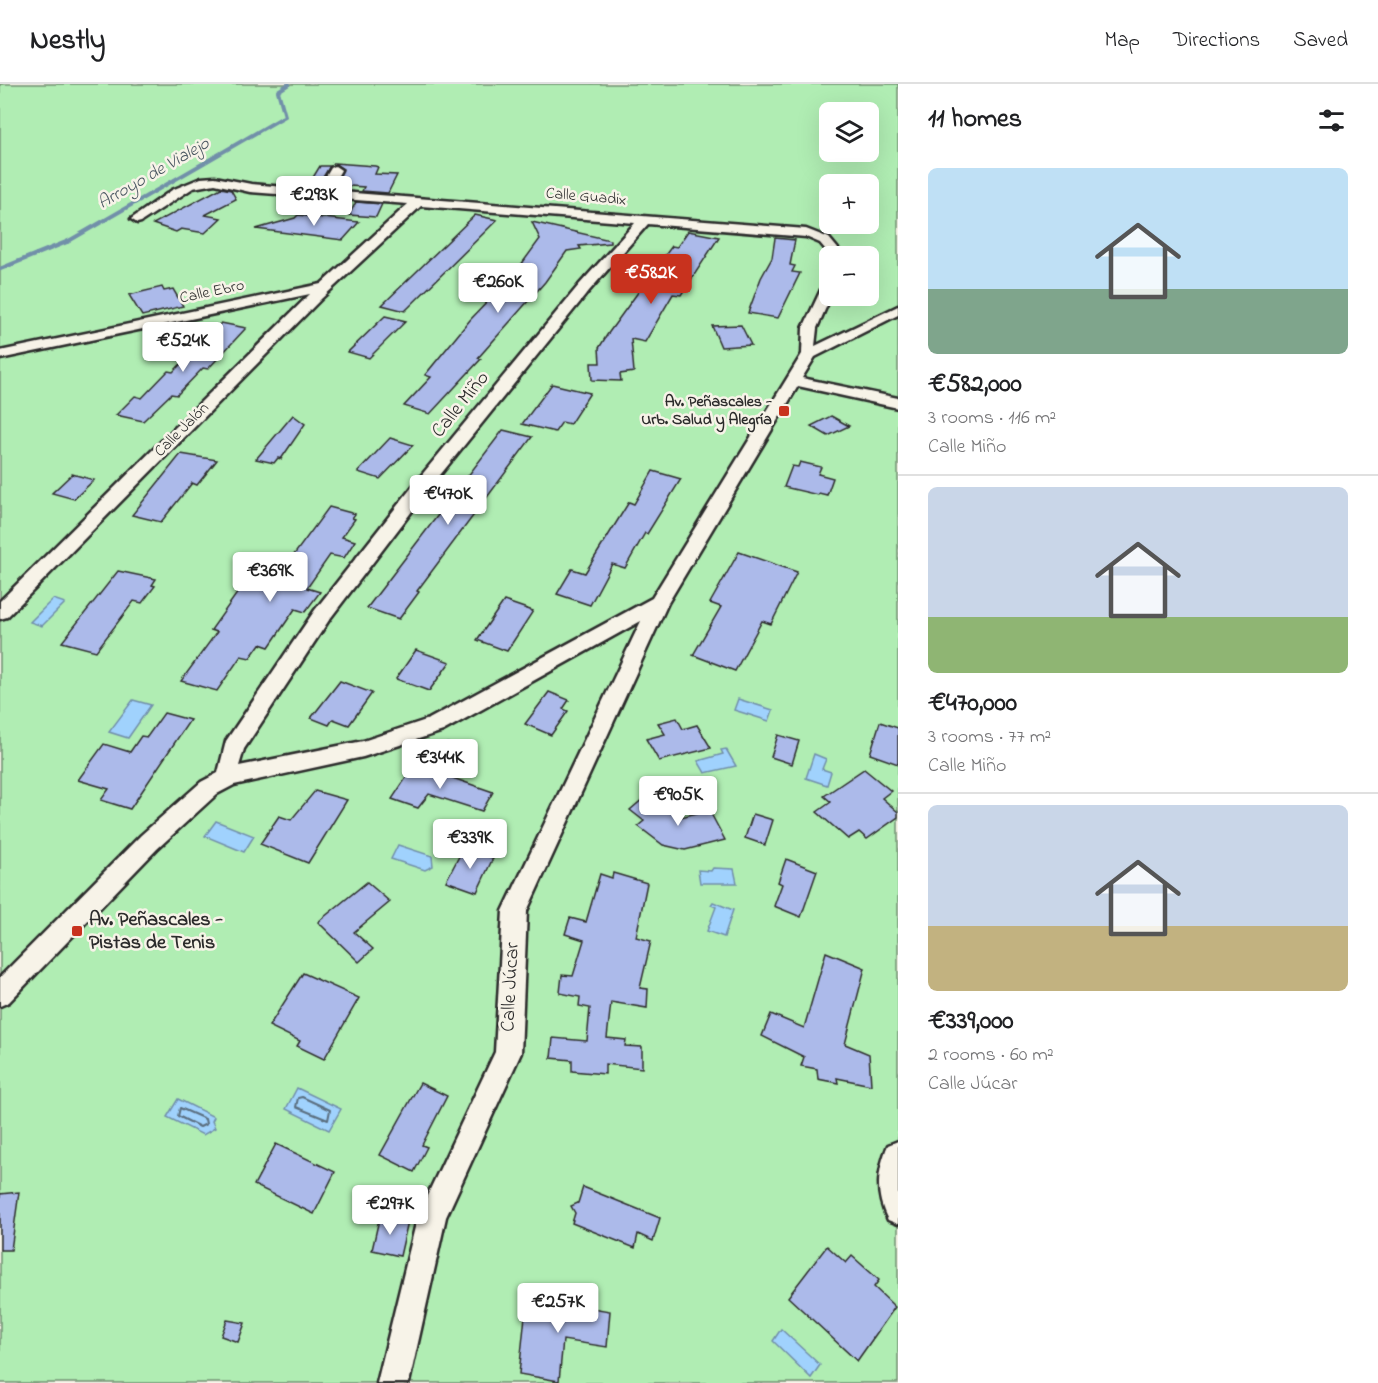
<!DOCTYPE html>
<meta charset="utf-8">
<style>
body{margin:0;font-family:"Indie Flower",sans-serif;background:#f6f6f6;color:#202124;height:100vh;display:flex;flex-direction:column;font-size:22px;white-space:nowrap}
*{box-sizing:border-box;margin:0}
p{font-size:20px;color:#757577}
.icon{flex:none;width:33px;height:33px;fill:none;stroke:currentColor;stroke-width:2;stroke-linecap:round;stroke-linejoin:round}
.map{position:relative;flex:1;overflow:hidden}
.details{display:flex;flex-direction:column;background:#fff;width:480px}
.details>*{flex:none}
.tools{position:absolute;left:819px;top:18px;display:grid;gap:12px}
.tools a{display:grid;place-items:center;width:60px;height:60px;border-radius:9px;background:#fff;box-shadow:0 6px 24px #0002;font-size:30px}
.price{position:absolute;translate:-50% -51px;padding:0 14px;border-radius:6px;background:#fff;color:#222;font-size:20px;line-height:39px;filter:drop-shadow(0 2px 3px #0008)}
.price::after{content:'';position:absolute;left:50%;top:36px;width:18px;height:14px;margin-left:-9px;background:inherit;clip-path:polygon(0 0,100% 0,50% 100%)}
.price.active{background:#c8321e;color:#fff}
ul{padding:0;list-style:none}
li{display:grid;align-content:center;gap:12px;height:318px;padding:0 30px}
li+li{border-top:2px solid #e0e0e0}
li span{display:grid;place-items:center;height:186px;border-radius:9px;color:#555}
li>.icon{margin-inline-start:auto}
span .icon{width:108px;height:108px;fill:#fffc;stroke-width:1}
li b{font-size:26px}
h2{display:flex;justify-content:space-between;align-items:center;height:72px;padding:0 30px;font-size:26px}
header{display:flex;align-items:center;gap:36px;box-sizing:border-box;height:84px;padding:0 30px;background:#fff;border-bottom:2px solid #e0e0e0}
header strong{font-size:28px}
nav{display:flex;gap:33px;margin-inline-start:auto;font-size:21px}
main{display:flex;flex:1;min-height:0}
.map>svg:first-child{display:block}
</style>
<header>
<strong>Nestly</strong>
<nav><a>Map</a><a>Directions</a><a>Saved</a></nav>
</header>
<main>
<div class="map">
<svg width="898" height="1299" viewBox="0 0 898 1299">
<rect width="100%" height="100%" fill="#f7f3e8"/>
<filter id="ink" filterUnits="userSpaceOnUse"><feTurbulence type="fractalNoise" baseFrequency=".0167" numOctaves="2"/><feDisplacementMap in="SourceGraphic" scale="12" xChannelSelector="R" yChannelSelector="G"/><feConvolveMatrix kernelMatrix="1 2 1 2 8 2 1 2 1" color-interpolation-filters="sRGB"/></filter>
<g filter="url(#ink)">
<path fill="#b0edb3" stroke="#6e8c6f" stroke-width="1.5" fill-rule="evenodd" d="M 0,0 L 898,0 L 898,1299 L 0,1299 ZM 830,28 L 868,28 L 868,68 L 830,68 ZM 830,100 L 868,100 L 868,140 L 830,140 ZM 830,172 L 868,172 L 868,212 L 830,212 Z"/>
<g fill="#a0d2fd" stroke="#718fa9" stroke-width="1.5">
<polygon points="53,515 65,519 42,542 30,538"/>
<polygon points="738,615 773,626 769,637 734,626"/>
<polygon points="133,616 151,621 128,654 109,648"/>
<polygon points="447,659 471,666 474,673 464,677 442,669 440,664"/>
<polygon points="726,665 736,682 705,689 698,677 723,670 721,666"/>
<polygon points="814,670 826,675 822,685 831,688 827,701 806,694"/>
<polygon points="216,737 254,752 244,768 205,752"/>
<polygon points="398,761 432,772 433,782 425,786 391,775"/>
<polygon points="713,784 734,785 737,799 700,799 698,786 711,787"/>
<polygon points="713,818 733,826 724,853 707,847 716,823 711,821"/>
<polygon points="297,1004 341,1025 329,1046 286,1025"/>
<polygon points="178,1015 214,1033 212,1037 215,1044 203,1051 167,1033"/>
<polygon points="781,1245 820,1281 811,1294 773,1257"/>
</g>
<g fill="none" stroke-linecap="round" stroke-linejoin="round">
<g stroke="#5a6e7f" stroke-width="2">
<polygon points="302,1013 330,1026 328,1036 296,1023 298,1014"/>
<polygon points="180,1024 205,1035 206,1040 200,1043 178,1032"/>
</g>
<polyline stroke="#718fa9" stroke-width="4" points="67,158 285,32 278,7 289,0"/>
<polyline stroke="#718fa9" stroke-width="4.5" points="0,185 69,157"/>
</g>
<g fill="#acbaea" stroke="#2b2b2b" stroke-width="1.5">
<polygon points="334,79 375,82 378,83 375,90 397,91 388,109 362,107 364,103 335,101 343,85"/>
<polygon points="320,82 330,82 319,100 309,100"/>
<polygon points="221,104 231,106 236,115 205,131 221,134 205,149 181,145 176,148 153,140"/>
<polygon points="356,118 382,120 376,133 349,131"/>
<polygon points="298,131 359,138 343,156 256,145 295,134"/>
<polygon points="475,131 497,136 405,227 382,221"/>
<polygon points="532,138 610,156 610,159 579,162 581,165 567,167 545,198 478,274 481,275 430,330 404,322 431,293 425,291 470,236 515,189 540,155"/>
<polygon points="688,147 719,153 681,211 673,210 645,258 631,255 634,288 620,290 621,297 592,296 591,279 600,279 599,264 607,251 660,178 672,162 677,163"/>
<polygon points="775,154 795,156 790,181 795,182 792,188 800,189 778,234 748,229 761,194 772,174"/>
<polygon points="162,203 164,207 173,205 183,222 142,232 129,211"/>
<polygon points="385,232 406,237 369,274 348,268"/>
<polygon points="221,239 246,244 208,285 203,284 177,311 171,310 143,337 116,331 135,312 142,314 168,287 173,288"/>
<polygon points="741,241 751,261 721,263 712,242"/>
<polygon points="552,300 590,309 570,340 562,338 555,348 522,340"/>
<polygon points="293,331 305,340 281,375 278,374 274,379 256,375"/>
<polygon points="831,332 849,342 828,352 811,342"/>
<polygon points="503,346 532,353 417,507 419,508 399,535 367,524"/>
<polygon points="390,354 413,361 380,395 358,388"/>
<polygon points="181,370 217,376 197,401 192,399 161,438 132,431"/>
<polygon points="800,378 821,383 818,390 833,394 827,411 819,409 818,411 784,403 792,382 798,383"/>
<polygon points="653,387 681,395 647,450 645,449 625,484 612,480 590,521 557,510 572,485 585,489 629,418 634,420"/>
<polygon points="72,390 94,396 74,415 52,409"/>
<polygon points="329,423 355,430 352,434 355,435 342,453 355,457 344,474 330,471 307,504 320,508 305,528 295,525 269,563 260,560 250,574 241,572 217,607 181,597 217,548 211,546 245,498 269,505"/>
<polygon points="739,468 797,488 771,540 762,537 735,587 693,571 721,523 710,519"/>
<polygon points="118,487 156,495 152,501 155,502 142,519 134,517 96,567 62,558"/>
<polygon points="504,517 533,527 507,567 477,556"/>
<polygon points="416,566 450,578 429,607 396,595"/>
<polygon points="340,597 372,609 349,641 333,635 329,641 311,634"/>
<polygon points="549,608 569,616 563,625 568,627 551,651 525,640"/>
<polygon points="164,629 190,636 130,725 101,716 109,705 78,696 104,660 130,668 141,652 147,653"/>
<polygon points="677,634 683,645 697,641 711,664 659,677 646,655 665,650 658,639"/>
<polygon points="880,638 898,644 898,680 870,670"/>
<polygon points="778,651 799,657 792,680 771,673"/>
<polygon points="414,682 444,691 493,708 482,727 429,710 418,724 392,715"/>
<polygon points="864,685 891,707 882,714 898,728 898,733 867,755 859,748 848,755 817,728 831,718 824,712"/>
<polygon points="315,707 347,716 308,779 260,760 279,732 291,736"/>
<polygon points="644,714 659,725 664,720 681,733 709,726 725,756 685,766 663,761 638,742 644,737 630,726"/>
<polygon points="753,730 773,736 765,761 745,754"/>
<polygon points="464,763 493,774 477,808 446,797"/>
<polygon points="786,775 817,787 801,833 774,822 782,800 778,798"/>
<polygon points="613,789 647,799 636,853 651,857 640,904 648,905 647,924 611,918 607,954 626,956 625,962 642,963 642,984 605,980 605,990 572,987 572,976 551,974 553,954 587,957 590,924 579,922 580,913 560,909 562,891 573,892 584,856 565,850 570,834 586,838 600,790 612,794"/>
<polygon points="367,798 390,818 354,848 373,865 359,878 318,838"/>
<polygon points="826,868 865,884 845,960 869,970 871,1001 837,994 838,999 818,995 817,985 801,982 804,973 762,952 771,930 804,944"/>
<polygon points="303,889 359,914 324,975 297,962 300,957 269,942"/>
<polygon points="420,999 447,1012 422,1061 427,1063 414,1088 380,1071"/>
<polygon points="276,1060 335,1088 314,1130 254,1101"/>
<polygon points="583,1103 660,1134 653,1157 638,1150 635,1164 572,1139 575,1129 571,1122 578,1119"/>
<polygon points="19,1108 11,1166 0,1166 0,1110"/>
<polygon points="380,1131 408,1137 400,1172 372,1166"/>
<polygon points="827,1162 846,1179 852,1172 879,1196 874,1203 895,1223 857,1277 788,1213"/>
<polygon points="527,1213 610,1227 607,1263 563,1256 559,1297 519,1290"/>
<polygon points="227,1236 245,1239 238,1258 221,1252"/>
</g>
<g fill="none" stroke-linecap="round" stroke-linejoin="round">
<defs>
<g id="minor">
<polygon points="335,82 341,86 329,107 806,145 829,154 844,172 831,172 820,159 806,153 648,140 589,207 432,401 329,536 244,665 239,682 363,657 429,635 652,514 802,270 803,244 825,197 830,196 831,212 817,244 815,262 898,222 898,231 815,273 802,294 898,314 898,324 798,302 668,519 527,827 521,969 446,1133 409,1299 377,1299 418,1131 495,968 503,827 641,537 443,647 363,673 234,701 217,710 157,765 9,918 0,922 0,893 141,751 201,698 218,689 226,657 315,526 420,393 579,201 635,139 421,122 321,215 7,533 0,535 0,517 310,210 0,275 0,267 321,200 408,120 250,108 215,100 193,104 141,138 137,139 131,135 172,106 201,94 215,93 251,100 318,106 331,84"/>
<path d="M 898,1057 L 898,1140 L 888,1136 C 875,1111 877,1087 888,1061 Z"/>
</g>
</defs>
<use href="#minor" stroke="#2b2b2b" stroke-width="5"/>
<use href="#minor" fill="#f7f3e8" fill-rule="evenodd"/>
</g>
</g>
<g fill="#c8321e" stroke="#f7f3e8" stroke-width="2">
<rect x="778" y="321" width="12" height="12" rx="3"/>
<rect x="71" y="841" width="12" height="12" rx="3"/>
</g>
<g text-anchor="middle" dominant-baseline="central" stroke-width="5" stroke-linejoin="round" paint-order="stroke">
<g font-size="16" fill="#2b2b2b" stroke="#f7f3e8">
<text transform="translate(586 113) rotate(5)">Calle Guadix</text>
<text transform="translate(212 208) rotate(-12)">Calle Ebro</text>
<text transform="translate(182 346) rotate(-45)">Calle Jalón</text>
</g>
<g font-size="16" font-weight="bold" fill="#2b2b2b" stroke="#f7f3e8" text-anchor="end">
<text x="772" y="318">Av. Peñascales -<tspan x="772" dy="18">Urb. Salud y Alegría</tspan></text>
</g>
<g font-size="18" font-style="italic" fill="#485560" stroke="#f7f3e8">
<text transform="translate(154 90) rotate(-30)">Arroyo de Vialejo</text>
</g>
<g font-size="20" fill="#2b2b2b" stroke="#f7f3e8">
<text transform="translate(461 321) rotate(-51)">Calle Miño</text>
<text transform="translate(511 903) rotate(-87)">Calle Júcar</text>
</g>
<g font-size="20" font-weight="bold" fill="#2b2b2b" stroke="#f7f3e8" text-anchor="start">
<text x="89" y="836">Av. Peñascales -<tspan x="89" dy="23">Pistas de Tenis</tspan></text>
</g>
</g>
</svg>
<div class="tools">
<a><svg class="icon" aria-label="layers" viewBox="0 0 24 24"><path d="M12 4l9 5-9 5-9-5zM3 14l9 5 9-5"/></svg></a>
<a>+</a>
<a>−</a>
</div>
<b class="price" style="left:314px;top:143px">€293K</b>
<b class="price active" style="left:651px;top:221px">€582K</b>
<b class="price" style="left:498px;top:230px">€260K</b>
<b class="price" style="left:183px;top:289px">€524K</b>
<b class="price" style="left:448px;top:442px">€470K</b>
<b class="price" style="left:270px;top:519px">€369K</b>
<b class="price" style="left:440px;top:706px">€344K</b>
<b class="price" style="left:678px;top:743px">€905K</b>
<b class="price" style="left:470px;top:786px">€339K</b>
<b class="price" style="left:390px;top:1152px">€297K</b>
<b class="price" style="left:558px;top:1250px">€257K</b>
</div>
<section class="details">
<h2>11 homes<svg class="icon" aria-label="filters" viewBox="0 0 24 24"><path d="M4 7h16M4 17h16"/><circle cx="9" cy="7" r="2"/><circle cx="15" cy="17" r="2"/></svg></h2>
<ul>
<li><span style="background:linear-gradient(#bfe0f5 65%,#7fa58c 0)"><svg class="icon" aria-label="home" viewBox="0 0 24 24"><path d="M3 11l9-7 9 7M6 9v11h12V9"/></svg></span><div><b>€582,000</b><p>3 rooms · 116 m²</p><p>Calle Miño</p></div></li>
<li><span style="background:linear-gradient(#c9d6e8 70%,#8fb573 0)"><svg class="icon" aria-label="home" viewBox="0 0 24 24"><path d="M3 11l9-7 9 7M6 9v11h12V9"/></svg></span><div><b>€470,000</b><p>3 rooms · 77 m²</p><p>Calle Miño</p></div></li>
<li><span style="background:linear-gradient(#c9d6e8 65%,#c2b280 0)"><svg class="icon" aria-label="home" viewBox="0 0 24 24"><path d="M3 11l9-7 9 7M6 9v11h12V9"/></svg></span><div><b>€339,000</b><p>2 rooms · 60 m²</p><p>Calle Júcar</p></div></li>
</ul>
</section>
</main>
